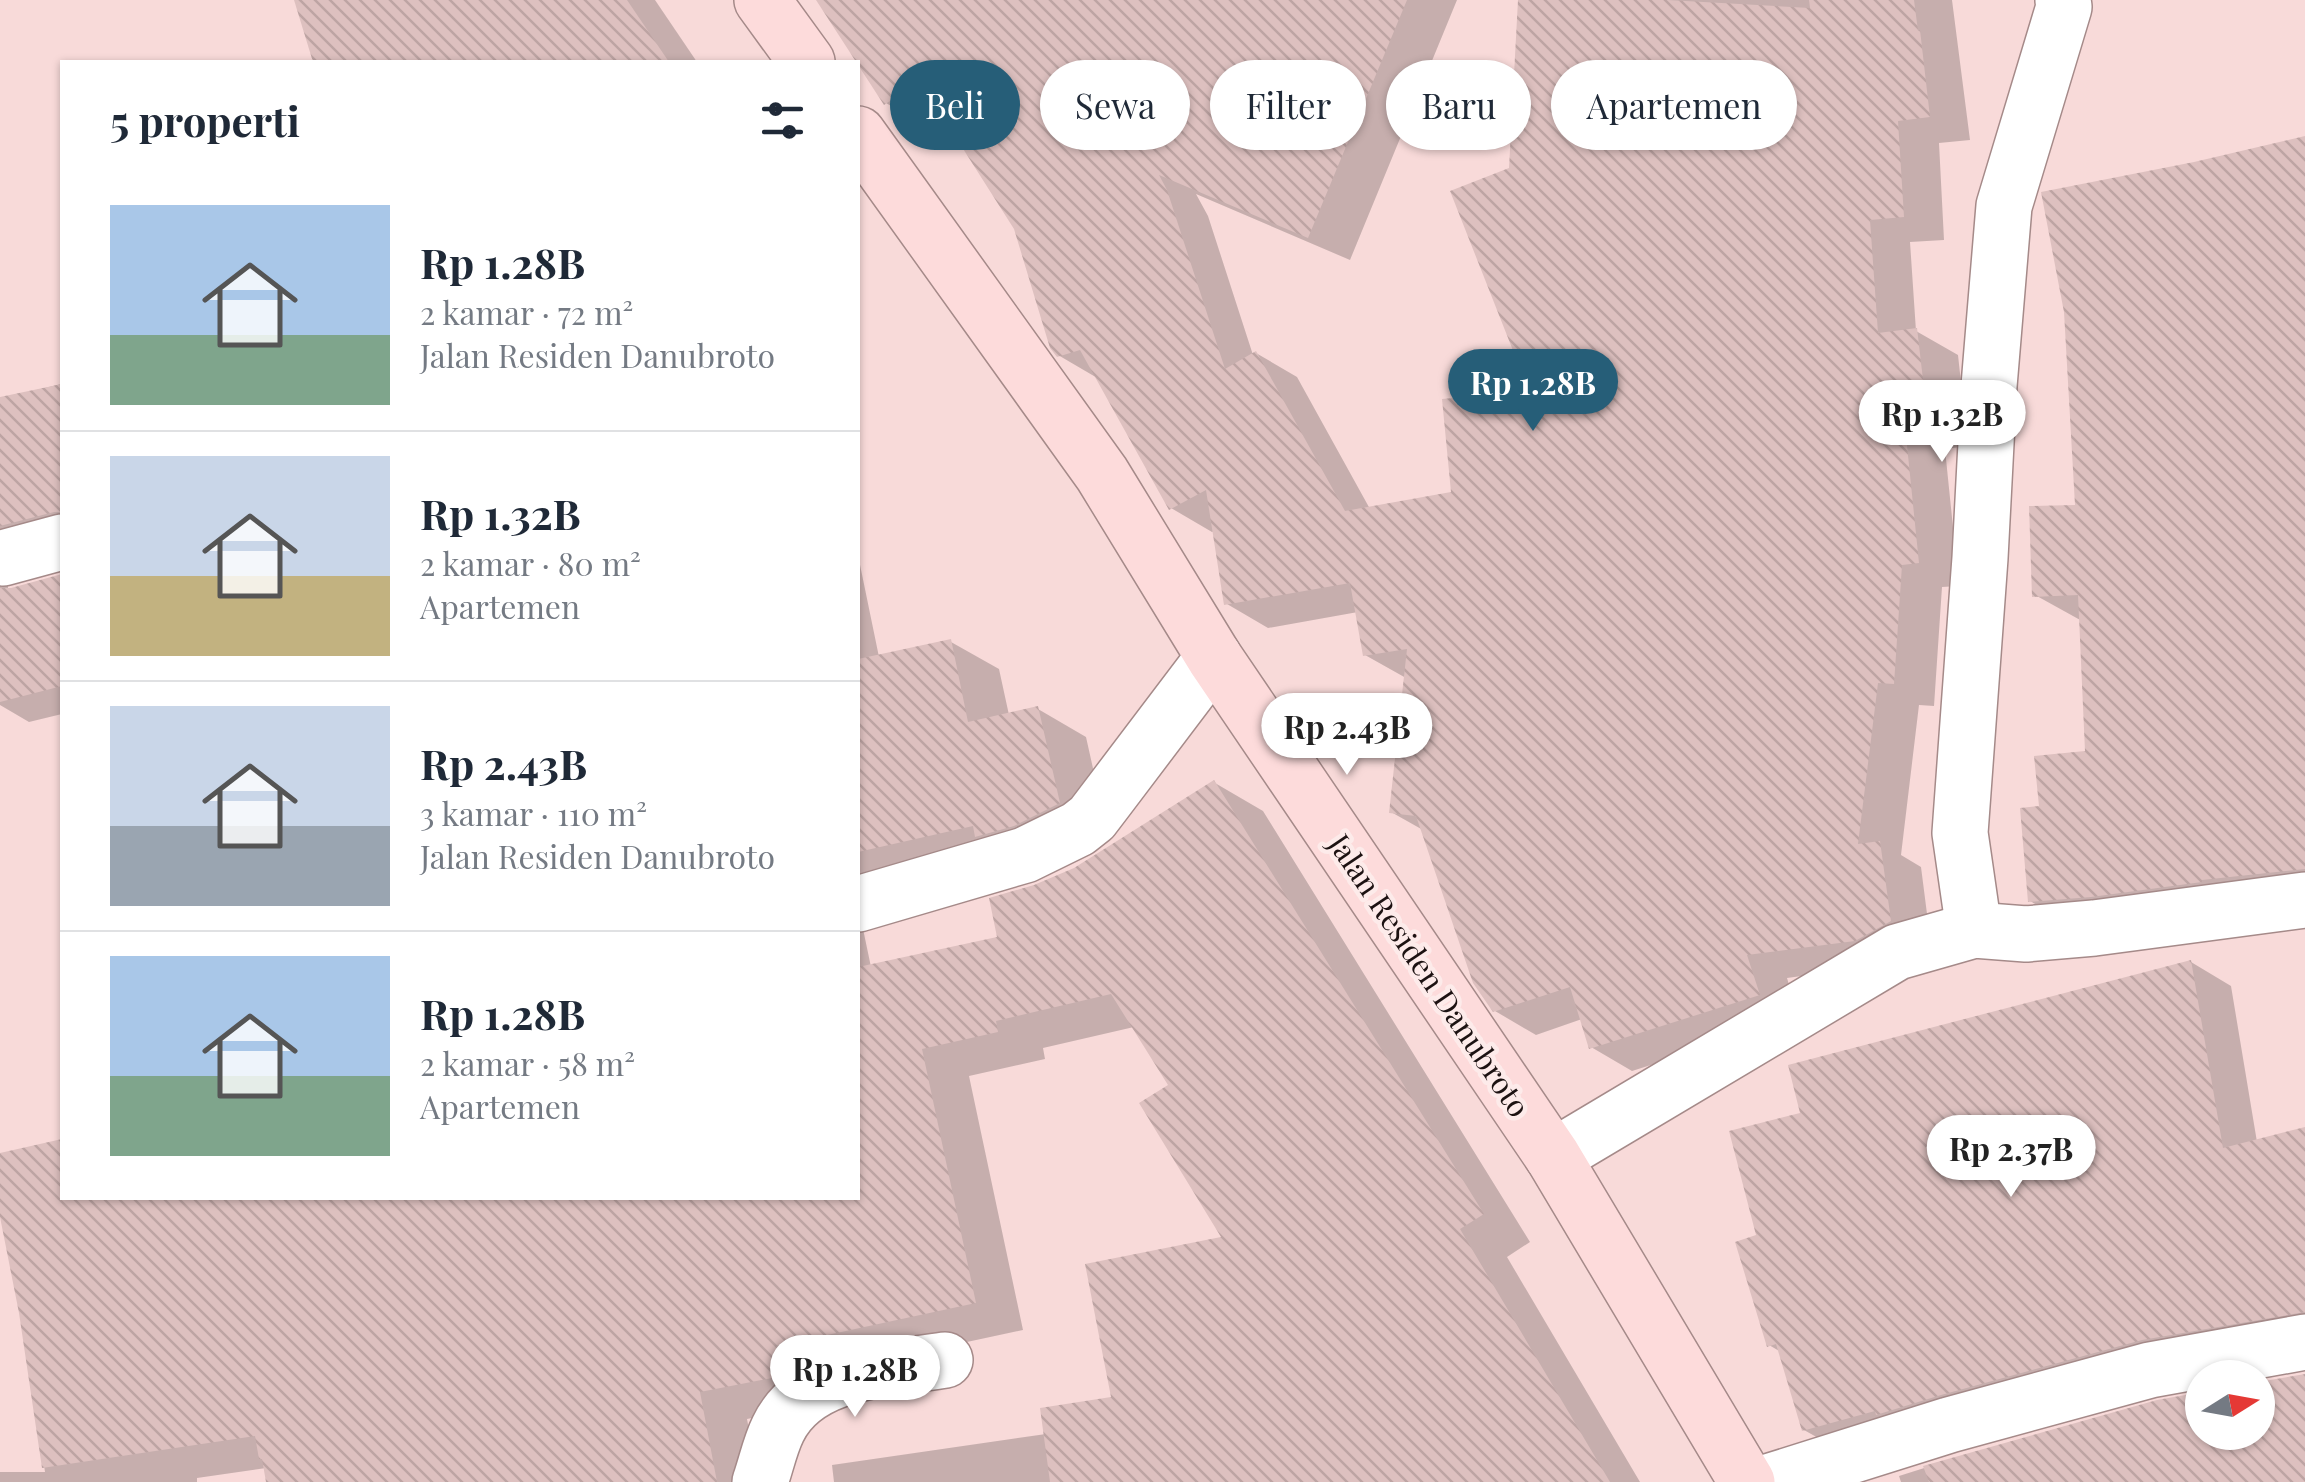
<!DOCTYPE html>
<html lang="id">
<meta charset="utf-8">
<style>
body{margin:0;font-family:"Playfair Display",serif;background:#f6f6f7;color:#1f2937;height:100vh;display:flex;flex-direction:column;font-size:38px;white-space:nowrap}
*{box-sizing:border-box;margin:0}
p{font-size:32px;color:#747a83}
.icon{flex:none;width:55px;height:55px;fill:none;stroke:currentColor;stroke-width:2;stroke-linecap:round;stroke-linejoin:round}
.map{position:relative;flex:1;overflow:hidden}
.side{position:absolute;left:60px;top:60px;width:800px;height:1140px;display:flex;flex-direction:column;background:#fff;border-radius:0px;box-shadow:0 2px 8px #0004}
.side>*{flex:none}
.banner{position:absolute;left:890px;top:60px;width:950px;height:90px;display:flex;gap:20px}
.needle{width:65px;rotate:79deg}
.controls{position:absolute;left:2185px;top:1360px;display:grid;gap:20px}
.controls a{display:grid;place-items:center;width:90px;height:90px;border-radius:50%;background:#fff;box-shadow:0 2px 8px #0004;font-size:50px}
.price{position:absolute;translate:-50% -85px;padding:0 22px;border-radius:35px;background:#fff;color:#222;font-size:32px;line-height:65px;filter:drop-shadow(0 2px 5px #0008)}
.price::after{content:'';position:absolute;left:50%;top:60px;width:30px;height:22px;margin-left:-15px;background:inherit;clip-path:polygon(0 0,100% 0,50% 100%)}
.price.active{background:#265e78;color:#fff}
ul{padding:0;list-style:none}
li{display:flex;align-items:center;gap:30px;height:250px;padding:0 50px}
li+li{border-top:2px solid #e0e1e3}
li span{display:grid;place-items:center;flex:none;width:280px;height:200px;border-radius:0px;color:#555}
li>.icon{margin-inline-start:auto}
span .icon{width:120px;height:120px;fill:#fffc;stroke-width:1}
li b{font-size:42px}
h2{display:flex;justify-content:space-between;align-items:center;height:120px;padding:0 50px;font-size:42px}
.chip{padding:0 35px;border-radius:45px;background:#fff;box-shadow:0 2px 8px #0004;font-size:35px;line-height:90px}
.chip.active{background:#265e78;color:#fff}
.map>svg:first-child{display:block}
</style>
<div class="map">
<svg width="2305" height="1482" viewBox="0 0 2305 1482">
<defs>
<pattern id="building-back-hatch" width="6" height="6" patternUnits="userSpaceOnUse" patternTransform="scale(2.5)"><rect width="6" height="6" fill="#ddc0bf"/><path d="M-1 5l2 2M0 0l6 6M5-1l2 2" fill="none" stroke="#bda4a3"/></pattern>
</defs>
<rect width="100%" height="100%" fill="#f8dad9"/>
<g fill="#0003">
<polygon points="296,0 655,0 697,62 315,62"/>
<polygon points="851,0 1457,0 1350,260 1196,194 1208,216 1253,355 1256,353 1297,377 1370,509 1454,494 1532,393 1511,170 1520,0 1952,0 1970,140 1939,143 1944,240 1910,242 1916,331 1958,355 1968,446 1945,449 1959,586 1942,587 1934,706 1919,705 1901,855 1921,867 1931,945 1897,963 1787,978 1799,1018 1632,1071 1591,1047 1582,1019 1536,1035 1495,1011 1423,830 1391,812 1406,678 1365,655 1358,612 1268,628 1227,604 1215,531 1212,532 1171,508 1099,379 1058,355 1016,228 945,115 927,127 886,103"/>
<polygon points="2305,138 2305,897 2074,926 2030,901 2042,809 2088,753 2082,621 2035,595 2077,507"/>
<polygon points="61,384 62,538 8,570 8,591 62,577 62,714 29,722 0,705 0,399"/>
<polygon points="858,555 879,657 951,642 999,669 1009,715 1038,709 1086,737 1107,831 858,889"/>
<polygon points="1215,783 1263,811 1530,1242 1507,1257 1640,1482 834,1482 832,1465 1046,1434 1114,1400 1225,1239 1171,1086 1134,1027 1043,1048 1045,1059 969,1076 1023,1330 823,1373 829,1403 747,1419 759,1482 269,1482 266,1468 197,1478 197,1482 0,1482 0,1472 45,1472 22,1312 0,1204 0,1155 62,1142 62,1198 858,1198 858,905 871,967 1000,938 1035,887 1075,870"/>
<polygon points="2191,962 2231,986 2257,1142 2305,1129 2305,1340 1845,1453 1804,1430 1781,1352 1769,1345 1759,1237 1803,1114"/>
<polygon points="2305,1376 2305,1482 1901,1482 1899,1476 1959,1457 2157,1403 2202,1395 2202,1432 2258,1432 2258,1385"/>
</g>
<g fill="url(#building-back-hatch)">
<polygon points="294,0 627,0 669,62 313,62"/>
<polygon points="816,0 1407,0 1308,238 1159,175 1167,190 1225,369 1256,351 1345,511 1451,492 1442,399 1529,391 1450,191 1509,168 1518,0 1667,0 1810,8 1809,0 1914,0 1918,31 1920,30 1930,117 1898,121 1904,217 1870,220 1878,333 1917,328 1928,423 1905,426 1919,563 1902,565 1894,684 1878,683 1858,844 1880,841 1891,921 1855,941 1747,955 1760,995 1589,1049 1570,987 1493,1012 1473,983 1416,816 1389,813 1407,649 1363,656 1350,583 1224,605 1206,490 1169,510 1080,350 1057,357 1050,348 1014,229 920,81 884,105"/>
<polygon points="2305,136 2305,869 2202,880 2202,882 2091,897 2028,902 2020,808 2039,806 2034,756 2085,751 2078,595 2032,597 2029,506 2075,505 2064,312 2041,192 2194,162"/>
<polygon points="62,384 62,512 54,512 0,526 0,397"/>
<polygon points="62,574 62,686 0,702 0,588 11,588"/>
<polygon points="951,639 968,722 1038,706 1060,803 1014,826 975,837 973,826 858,852 858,659"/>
<polygon points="1214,780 1484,1214 1460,1229 1610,1482 1050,1482 1040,1408 1111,1397 1085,1264 1221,1237 1139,1103 1168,1085 1111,994 996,1021 998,1032 922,1049 976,1303 776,1346 782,1376 700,1392 717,1482 266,1482 262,1459 259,1459 255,1436 42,1468 19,1313 0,1217 0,1153 62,1139 62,1198 858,1198 858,967 997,937 989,898 1034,885 1074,868"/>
<polygon points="2191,960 2223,1148 2305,1127 2305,1312 2142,1340 1941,1395 1876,1415 1875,1411 1802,1431 1776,1344 1767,1347 1735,1242 1756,1235 1729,1131 1800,1113 1788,1065"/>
<polygon points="2305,1374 2305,1482 1929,1482 1923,1466 2157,1400 2202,1392 2202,1432 2258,1432 2258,1382"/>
</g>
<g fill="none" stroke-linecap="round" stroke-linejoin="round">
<defs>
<g id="street">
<polyline points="3,558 62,542"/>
<polyline points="858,904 1025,855 1078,829 1092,818 1108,797 1214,657"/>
<polyline points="1974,930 1960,833 1980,558 1989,386 2004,206 2064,7 2063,0"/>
<polyline points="1553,1157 1897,952 1974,930 2026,934 2094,928 2305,900"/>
<path d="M 760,1482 C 766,1465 770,1445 778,1429 C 806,1370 889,1369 945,1360"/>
<polyline points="1768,1482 1949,1425 2150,1370 2305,1342"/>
</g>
<g id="secondary">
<polyline points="762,0 807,62"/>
<polyline points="858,134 1102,474 1214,657 1553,1157 1747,1482"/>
</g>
</defs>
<use href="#street" stroke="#a58a89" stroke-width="58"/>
<use href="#secondary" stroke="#a58a89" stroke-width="58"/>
<use href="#street" stroke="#fff" stroke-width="55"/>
<use href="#secondary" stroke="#fddbdb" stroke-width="55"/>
</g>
<g text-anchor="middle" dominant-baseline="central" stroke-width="9" stroke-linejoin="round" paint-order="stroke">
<g font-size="30" fill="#1c1212" stroke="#fdebea">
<text transform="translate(1430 975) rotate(56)">Jalan Residen Danubroto</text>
</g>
</g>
</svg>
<div class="controls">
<a><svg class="needle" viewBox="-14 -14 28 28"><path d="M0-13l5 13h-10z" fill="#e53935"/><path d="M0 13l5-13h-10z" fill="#747a83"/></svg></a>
</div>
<b class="price active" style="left:1533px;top:434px">Rp 1.28B</b>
<b class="price" style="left:1942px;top:465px">Rp 1.32B</b>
<b class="price" style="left:1347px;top:778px">Rp 2.43B</b>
<b class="price" style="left:2011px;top:1200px">Rp 2.37B</b>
<b class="price" style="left:855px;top:1420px">Rp 1.28B</b>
<div class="banner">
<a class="chip active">Beli</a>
<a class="chip">Sewa</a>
<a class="chip">Filter</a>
<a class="chip">Baru</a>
<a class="chip">Apartemen</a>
</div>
<section class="side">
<h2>5 properti<svg class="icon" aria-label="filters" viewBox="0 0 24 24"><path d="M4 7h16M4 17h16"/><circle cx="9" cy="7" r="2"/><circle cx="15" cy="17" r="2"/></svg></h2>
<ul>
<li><span style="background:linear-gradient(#a9c7e8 65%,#7fa58c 0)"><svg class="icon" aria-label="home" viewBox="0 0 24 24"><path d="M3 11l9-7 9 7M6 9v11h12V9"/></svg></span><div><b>Rp 1.28B</b><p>2 kamar · 72 m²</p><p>Jalan Residen Danubroto</p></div></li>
<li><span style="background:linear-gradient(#c9d6e8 60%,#c2b280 0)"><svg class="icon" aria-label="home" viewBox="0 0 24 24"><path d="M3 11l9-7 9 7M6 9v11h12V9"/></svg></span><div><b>Rp 1.32B</b><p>2 kamar · 80 m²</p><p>Apartemen</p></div></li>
<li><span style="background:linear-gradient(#c9d6e8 60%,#9aa5b1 0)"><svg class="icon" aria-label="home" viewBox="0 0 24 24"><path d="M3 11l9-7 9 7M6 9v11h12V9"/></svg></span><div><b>Rp 2.43B</b><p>3 kamar · 110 m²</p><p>Jalan Residen Danubroto</p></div></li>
<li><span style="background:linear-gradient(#a9c7e8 60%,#7fa58c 0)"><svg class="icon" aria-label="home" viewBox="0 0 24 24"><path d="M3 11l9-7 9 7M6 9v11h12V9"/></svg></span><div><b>Rp 1.28B</b><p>2 kamar · 58 m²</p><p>Apartemen</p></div></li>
</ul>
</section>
</div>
